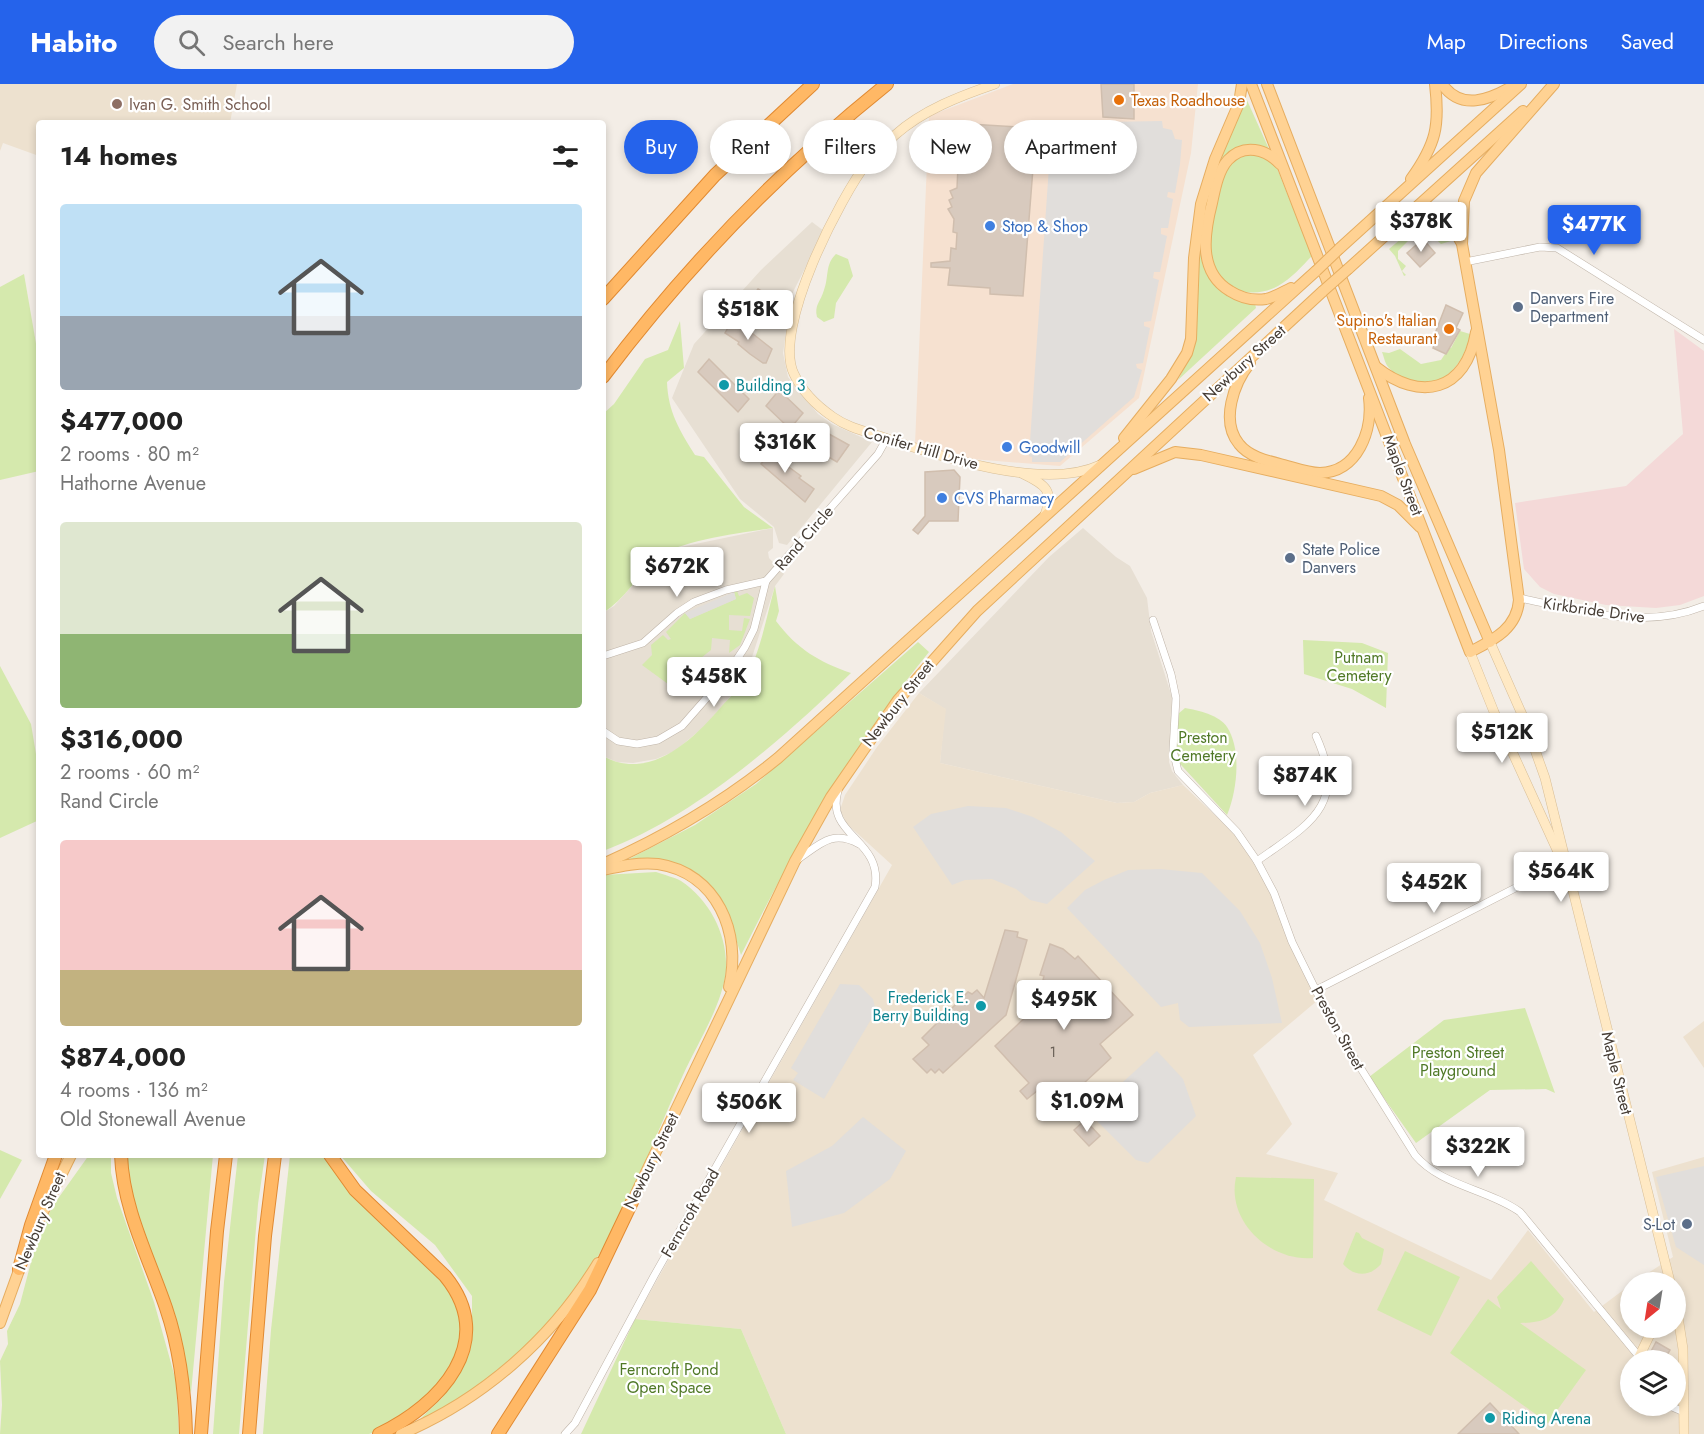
<!DOCTYPE html>
<meta charset="utf-8">
<style>
body{margin:0;font-family:Jost,sans-serif;background:#f2f2f2;color:#222;height:100vh;display:flex;flex-direction:column;font-size:22px;white-space:nowrap}
*{box-sizing:border-box;margin:0}
p{font-size:20px;color:#767676}
.icon{flex:none;width:33px;height:33px;fill:none;stroke:currentColor;stroke-width:2;stroke-linecap:round;stroke-linejoin:round}
.map{position:relative;flex:1;overflow:hidden}
.side{position:absolute;left:36px;top:36px;width:570px;height:1038px;display:flex;flex-direction:column;background:#fff;border-radius:6px;box-shadow:0 3px 9px #0003}
.side>*{flex:none}
.guide{position:absolute;left:624px;top:36px;width:570px;height:54px;display:flex;gap:12px}
.needle{width:39px;rotate:210deg}
.buttons{position:absolute;left:1620px;top:1188px;display:grid;gap:12px}
.buttons a{display:grid;place-items:center;width:66px;height:66px;border-radius:50%;background:#fff;box-shadow:0 3px 9px #0003;font-size:30px}
.price{position:absolute;translate:-50% -51px;padding:0 14px;border-radius:6px;background:#fff;color:#222;font-size:20px;line-height:39px;filter:drop-shadow(0 2px 3px #0008)}
.price::after{content:'';position:absolute;left:50%;top:36px;width:18px;height:14px;margin-left:-9px;background:inherit;clip-path:polygon(0 0,100% 0,50% 100%)}
.price.current{background:#2563eb;color:#fff}
ul{padding:0;list-style:none}
li{display:grid;align-content:center;gap:12px;height:318px;padding:0 24px}
li span{display:grid;place-items:center;height:186px;border-radius:6px;color:#555}
li>.icon{margin-inline-start:auto}
span .icon{width:108px;height:108px;fill:#fffc;stroke-width:1}
li b{font-size:26px}
h2{display:flex;justify-content:space-between;align-items:center;height:72px;padding:0 24px;font-size:26px}
.chip{padding:0 21px;border-radius:27px;background:#fff;box-shadow:0 3px 9px #0003;font-size:21px;line-height:54px}
.chip.current{background:#2563eb;color:#fff}
header{display:flex;align-items:center;gap:36px;box-sizing:border-box;height:84px;padding:0 30px;background:#2563eb;color:#fff}
header strong{font-size:28px}
nav{display:flex;gap:33px;margin-inline-start:auto;font-size:21px}
.search{width:420px;height:54px;background:#f2f2f2;display:flex;align-items:center;gap:15px;box-sizing:border-box;padding:0 21px;border-radius:33px;color:#767676;font-size:22px}
.map>svg:first-child{display:block}
</style>
<header>
<strong>Habito</strong>
<div class="search"><svg class="icon" aria-label="search" viewBox="0 0 24 24"><circle cx="10" cy="10" r="6"/><path d="M15 15l6 6"/></svg>Search here</div>
<nav><a>Map</a><a>Directions</a><a>Saved</a></nav>
</header>
<div class="map">
<svg width="1704" height="1350" viewBox="0 0 1704 1350">
<rect width="100%" height="100%" fill="#f3ede6"/>
<g fill="#e7dfd3">
<polygon points="812,138 824,147 792,210 783,269 788,293 818,330 832,340 872,358 787,461 779,459 774,443 740,415 672,314 694,260 761,186"/>
<polygon points="773,444 773,464 768,468 769,474 784,490 775,502 745,595 707,640 675,667 656,675 633,679 617,678 603,672 603,529 614,522 660,471 676,464"/>
<polygon points="1083,444 1116,473 1130,482 1147,514 1151,547 1172,613 1169,678 1172,687 1183,701 1150,709 1134,718 1117,719 940,679 945,625 919,609 1049,473"/>
</g>
<polygon fill="#f6e1d0" points="1013,0 1198,0 1191,69 1139,314 1060,382 972,375 915,360 929,32"/>
<g fill="#ede1cf" fill-rule="evenodd">
<polygon points="0,0 237,0 230,39 39,39 39,72 3,59 0,67"/>
<path d="M 919,609 L 946,625 L 940,679 L 1117,719 L 1134,718 L 1150,709 L 1183,701 L 1238,753 L 1266,800 L 1318,916 L 1253,971 L 1292,1040 L 1266,1070 L 1338,1089 L 1324,1116 L 1491,1196 L 1528,1146 L 1594,1228 L 1630,1201 L 1630,1244 L 1676,1244 L 1676,1198 L 1634,1198 L 1673,1173 L 1652,1088 L 1704,1073 L 1704,1350 L 786,1350 L 741,1245 L 635,1235 L 892,781 L 847,740 L 840,726 L 845,711 L 877,663 ZM 1630,1276 L 1676,1276 L 1676,1322 L 1630,1322 Z"/>
<polygon points="1704,937 1704,984 1683,953"/>
</g>
<polygon fill="#f4d9d8" points="1674,245 1704,267 1704,512 1680,521 1656,524 1606,521 1554,510 1540,503 1524,485 1515,419 1626,402 1683,350"/>
<g fill="#d5e9ad">
<polygon points="1246,14 1269,65 1222,76 1219,75"/>
<path d="M 1254,70 L 1267,74 L 1277,84 L 1312,172 C 1302,182 1291,195 1278,202 C 1247,219 1213,202 1209,165 C 1207,149 1219,92 1230,81 C 1237,73 1244,71 1254,70 Z"/>
<polygon points="1424,139 1444,145 1451,157 1441,160 1427,146 1419,146 1398,167 1398,175 1406,182 1402,187 1406,191 1412,188 1404,192 1395,172 1389,165 1414,144"/>
<polygon points="1200,162 1203,181 1255,220 1256,224 1178,296 1192,269"/>
<path d="M 836,170 L 848,175 L 853,192 L 836,219 L 834,234 L 824,238 L 817,233 C 814,221 821,217 824,206 C 829,193 825,180 836,170 Z"/>
<polygon points="24,190 39,277 39,387 0,396 0,203"/>
<path d="M 680,237 L 684,284 L 667,298 C 668,328 680,347 695,371 L 704,373 L 744,423 L 773,444 C 746,448 676,457 657,474 C 638,491 625,515 603,529 L 603,330 L 614,320 L 645,275 L 668,266 Z"/>
<path d="M 1460,247 L 1470,250 C 1463,291 1424,319 1389,284 C 1385,280 1384,273 1382,268 L 1389,269 L 1400,265 L 1421,280 L 1441,276 L 1449,264 L 1451,264 Z"/>
<path d="M 775,502 L 779,527 L 776,537 C 797,565 819,578 851,589 C 783,655 693,734 603,767 L 603,672 C 649,698 693,656 721,623 C 729,614 739,605 745,595 C 760,571 767,530 775,502 Z"/>
<polygon points="737,507 739,512 747,509 754,514 750,532 729,531 729,546 742,547 744,534 750,535 740,561 729,569 730,556 712,554 711,566 668,600 642,581 652,571 651,561 663,551 668,556 671,555 666,548 685,529 690,535 736,515 734,508"/>
<polygon points="1303,556 1362,559 1388,569 1386,624 1352,605 1304,590"/>
<path d="M 918,558 L 929,568 C 850,665 797,759 741,871 L 726,824 L 719,813 L 699,793 L 629,775 L 695,741 L 756,700 Z"/>
<polygon points="0,582 31,640 39,688 39,736 0,754"/>
<path d="M 1185,624 C 1198,626 1219,631 1227,643 C 1242,666 1237,707 1227,731 L 1171,670 L 1178,630 Z"/>
<path d="M 656,788 C 664,791 674,793 681,797 C 710,816 728,852 726,886 C 723,920 697,960 683,991 C 645,1074 608,1182 541,1248 C 528,1261 511,1274 497,1286 C 479,1303 445,1330 421,1334 L 442,1314 L 462,1284 L 472,1254 L 472,1212 L 435,1161 L 371,1107 L 340,1071 L 603,1071 L 603,791 Z"/>
<polygon points="1525,924 1555,1009 1546,1005 1490,1006 1416,1059 1369,993 1444,936"/>
<polygon points="0,1066 22,1076 0,1115"/>
<polygon points="89,1071 111,1071 111,1089 117,1114 154,1218 176,1297 179,1350 0,1350 2,1321 0,1277 8,1260 7,1247 20,1220 35,1163 52,1123"/>
<polygon points="126,1071 213,1071 191,1309 129,1103"/>
<polygon points="238,1071 265,1071 258,1120 239,1350 213,1350 224,1198"/>
<polygon points="290,1071 324,1071 446,1200 461,1234 462,1255 455,1276 429,1313 381,1346 369,1350 263,1350 271,1246"/>
<path d="M 1236,1093 L 1314,1095 L 1313,1174 C 1270,1178 1226,1137 1236,1093 Z"/>
<path d="M 1356,1148 L 1359,1149 L 1362,1154 L 1384,1165 L 1381,1180 C 1370,1193 1354,1193 1343,1180 Z"/>
<polygon points="1405,1167 1460,1193 1431,1252 1377,1226"/>
<path d="M 1531,1177 L 1564,1215 C 1556,1235 1540,1239 1520,1239 L 1586,1286 L 1548,1339 L 1450,1269 L 1488,1215 L 1501,1225 L 1497,1213 Z"/>
<polygon points="635,1235 741,1245 786,1350 581,1350"/>
</g>
<g fill="#e1dedb">
<polygon points="1162,37 1163,44 1172,46 1175,55 1182,56 1180,80 1175,109 1168,108 1167,113 1173,115 1168,144 1161,144 1161,150 1167,152 1160,188 1154,188 1153,194 1159,196 1151,237 1144,238 1144,242 1150,244 1143,279 1136,280 1137,284 1142,286 1134,313 1060,378 1032,378 1032,373 1029,372 1052,39 1085,39 1086,45 1090,44 1090,38 1100,38 1100,44 1103,45 1104,38"/>
<polygon points="734,508 736,515 690,535 685,529"/>
<polygon points="968,722 1006,724 1033,733 1061,748 1095,777 1047,820 1030,816 1016,805 992,795 965,796 952,801 913,743 931,730"/>
<polygon points="1160,785 1202,789 1240,827 1260,859 1272,894 1282,939 1189,943 1180,936 1178,919 1161,923 1067,824 1085,806 1104,796 1128,786"/>
<polygon points="840,900 859,901 873,915 876,927 824,1015 793,996 798,989 791,984"/>
<polygon points="1157,967 1183,995 1196,1032 1148,1079 1136,1076 1089,1029"/>
<polygon points="863,1033 906,1067 890,1095 844,1129 792,1143 786,1087 832,1062"/>
<polygon points="1704,1082 1704,1181 1676,1163 1656,1093"/>
</g>
<g fill="#d8cabe" stroke="#d0beae" stroke-width="1.5">
<polygon points="1101,0 1134,0 1134,35 1103,33"/>
<polygon points="953,39 1032,44 1036,46 1023,212 990,210 990,204 948,201 950,184 931,183 931,179 950,177 951,164 956,165 957,149 953,148 954,135 948,125 952,123 949,116 953,114 950,107 957,104 958,82 942,81 942,73 951,74"/>
<polygon points="1423,155 1435,169 1420,183 1407,169"/>
<polygon points="758,205 787,221 776,238 748,221 750,218 746,216 752,207 755,209"/>
<polygon points="1446,221 1463,229 1456,244 1460,246 1446,270 1433,264 1434,261 1431,260"/>
<polygon points="730,233 750,244 748,246 772,265 766,279 763,279 750,270 738,260 739,258 725,249 730,240 727,238"/>
<polygon points="709,275 749,315 738,328 698,288"/>
<polygon points="779,306 803,329 790,345 766,322"/>
<polygon points="820,345 849,361 837,378 808,361"/>
<polygon points="765,362 787,379 786,381 801,392 799,394 814,405 805,418 761,380 765,375 758,370"/>
<polygon points="954,386 960,393 958,437 929,437 918,450 913,446 925,432 925,388"/>
<polygon points="1005,846 1018,848 1017,853 1027,856 1006,931 943,989 939,985 935,989 931,985 927,989 913,975 929,961 922,954 968,908 972,910 977,906 984,914"/>
<polygon points="1050,860 1063,865 1075,875 1078,872 1133,931 1100,960 1111,974 1055,1026 1037,1007 1027,1015 1020,1007 1029,999 995,962 1050,910 1064,902 1043,896 1044,892 1040,891"/>
<polygon points="1085,1036 1100,1052 1089,1062 1074,1046"/>
<polygon points="1656,1258 1670,1266 1664,1276 1654,1276 1648,1273"/>
<polygon points="1490,1319 1519,1350 1458,1350"/>
</g>
<g fill="none" stroke-linecap="round" stroke-linejoin="round">
<defs>
<g id="street">
<polyline points="1465,178 1540,163 1557,164 1704,256"/>
<path d="M 1519,514 C 1580,526 1643,547 1704,522"/>
<path d="M 1153,536 L 1171,590 L 1176,614 L 1173,666 L 1178,687 L 1237,748 L 1257,777 L 1274,809 L 1292,858 L 1330,935 L 1415,1071 C 1441,1102 1488,1105 1520,1128 L 1641,1275"/>
<polyline points="603,572 643,559 677,529 694,518 726,506 766,497"/>
<polyline points="603,647 618,657 637,660 658,656 682,642 725,593 745,563 754,545 766,497 878,370 887,354"/>
<path d="M 797,776 C 819,761 832,745 859,760"/>
<path d="M 1257,777 C 1309,740 1348,722 1316,652"/>
<polyline points="1316,906 1564,779"/>
<polyline points="1670,1322 1684,1328"/>
<path d="M 565,1350 L 575,1339 L 654,1192 L 875,803 C 883,755 825,752 838,707"/>
</g>
<g id="secondary">
<path d="M 995,0 C 960,12 923,26 895,51 C 886,59 876,67 869,76 C 840,113 772,245 794,290 C 802,307 817,322 833,333 C 850,345 869,348 888,355 C 942,373 1045,407 1100,381"/>
<path d="M 1023,390 C 1046,401 1055,407 1044,433"/>
<polyline points="1490,558 1524,635 1545,694 1670,1198"/>
<polyline points="1470,568 1494,628 1557,766"/>
<polyline points="1676,1220 1683,1265 1684,1350"/>
<polyline points="1639,1273 1653,1244"/>
</g>
<g id="primary">
<path d="M 1251,0 L 1470,568 C 1493,556 1517,545 1519,516 L 1499,366 L 1462,160 L 1464,117 L 1476,89 L 1554,0"/>
<polyline points="1267,0 1405,360 1490,558"/>
<path d="M 1442,0 C 1461,27 1489,16 1513,2"/>
<path d="M 1280,80 C 1266,65 1244,59 1228,76 C 1218,87 1215,105 1212,119 C 1204,150 1198,188 1230,207 C 1241,214 1253,217 1266,215 C 1275,213 1283,208 1291,204"/>
<path d="M 1411,95 C 1436,60 1440,42 1435,0"/>
<path d="M 1402,140 C 1429,128 1446,130 1461,158"/>
<polyline points="1339,165 1521,0"/>
<polyline points="1348,185 1523,27"/>
<path d="M 1250,279 C 1234,299 1220,337 1239,360 C 1249,373 1268,377 1284,381 C 1295,384 1308,389 1320,389 C 1358,388 1373,346 1369,314"/>
<path d="M 1376,283 C 1420,318 1466,308 1476,248"/>
<polyline points="1124,354 1171,295 1187,269 1191,255 1194,174 1201,120 1215,75 1239,19 1242,0"/>
<polyline points="1134,385 1175,368 1201,371 1381,412 1398,421 1420,443"/>
<path d="M 603,780 C 666,752 724,718 778,674 L 1316,187"/>
<path d="M 603,786 C 621,782 639,778 658,780 C 717,789 742,849 729,903"/>
<polyline points="629,1124 795,777 831,713 898,616 977,527 1323,207"/>
<polyline points="38,1138 71,1071"/>
<polyline points="0,1239 22,1178"/>
<path d="M 401,1350 C 482,1316 552,1255 598,1179"/>
</g>
<g id="highway">
<polyline points="603,215 715,91 813,0"/>
<path d="M 603,293 C 685,184 781,85 887,0"/>
<path d="M 121,1071 C 123,1125 149,1174 166,1224 C 180,1265 185,1306 186,1350"/>
<path d="M 330,1071 L 355,1106 L 445,1192 C 499,1258 440,1321 379,1350"/>
<polyline points="19,1185 31,1141 56,1071"/>
<polyline points="201,1350 217,1147 226,1071"/>
<polyline points="249,1350 265,1152 275,1071"/>
<polyline points="498,1350 590,1206 632,1118"/>
</g>
</defs>
<use href="#street" stroke="#bfb4a8" stroke-width="8"/>
<use href="#secondary" stroke="#d8be96" stroke-width="10"/>
<use href="#primary" stroke="#e6ad60" stroke-width="12"/>
<use href="#highway" stroke="#e18a32" stroke-width="14"/>
<use href="#street" stroke="#fff" stroke-width="7"/>
<use href="#secondary" stroke="#ffe9c4" stroke-width="9"/>
<use href="#primary" stroke="#ffd293" stroke-width="10"/>
<use href="#highway" stroke="#ffb865" stroke-width="12"/>
<defs>
<g id="primary-bridge">
<polyline points="1316,187 1339,165"/>
<polyline points="1323,207 1348,185"/>
</g>
</defs>
<use href="#primary-bridge" stroke="#e6ad60" stroke-width="12" stroke-linecap="butt"/>
<use href="#primary-bridge" stroke="#ffd293" stroke-width="10"/>
</g>
<g fill="#e8710a" stroke="#fff" stroke-width="2">
<circle cx="1119" cy="16" r="6"/>
<circle cx="1449" cy="245" r="6"/>
</g>
<circle fill="#8d6e63" stroke="#fff" stroke-width="2" cx="117" cy="20" r="6"/>
<g fill="#3f7fe0" stroke="#fff" stroke-width="2">
<circle cx="990" cy="142" r="6"/>
<circle cx="1007" cy="363" r="6"/>
<circle cx="942" cy="414" r="6"/>
</g>
<g fill="#5c6f8a" stroke="#fff" stroke-width="2">
<circle cx="1518" cy="223" r="6"/>
<circle cx="1290" cy="474" r="6"/>
<circle cx="1687" cy="1140" r="6"/>
</g>
<g fill="#0f9aa8" stroke="#fff" stroke-width="2">
<circle cx="724" cy="301" r="6"/>
<circle cx="981" cy="922" r="6"/>
<circle cx="1490" cy="1334" r="6"/>
</g>
<g text-anchor="middle" dominant-baseline="central" stroke-width="4.5" stroke-linejoin="round" paint-order="stroke">
<g font-size="14" fill="#6a6057">
<text x="1053" y="968">1</text>
</g>
<g font-size="16" fill="#c56008" stroke="#fff" text-anchor="start">
<text x="1131" y="16">Texas Roadhouse</text>
<text x="1437" y="236" text-anchor="end">Supino's Italian<tspan x="1437" dy="18">Restaurant</tspan></text>
</g>
<g font-size="16" fill="#785e54" stroke="#fff" text-anchor="start">
<text x="129" y="20">Ivan G. Smith School</text>
</g>
<g font-size="16" fill="#366cbe" stroke="#fff" text-anchor="start">
<text x="1002" y="142">Stop &amp; Shop</text>
<text x="1019" y="363">Goodwill</text>
<text x="954" y="414">CVS Pharmacy</text>
</g>
<g font-size="16" fill="#4e5e75" stroke="#fff" text-anchor="start">
<text x="1530" y="214">Danvers Fire<tspan x="1530" dy="18">Department</tspan></text>
<text x="1302" y="465">State Police<tspan x="1302" dy="18">Danvers</tspan></text>
<text x="1675" y="1140" text-anchor="end">S-Lot</text>
</g>
<g font-size="16" fill="#463d35" stroke="#fff">
<text transform="translate(1244 279) rotate(-42)">Newbury Street</text>
<text transform="translate(921 364) rotate(16)">Conifer Hill Drive</text>
<text transform="translate(1403 391) rotate(69)">Maple Street</text>
<text transform="translate(804 454) rotate(-49)">Rand Circle</text>
<text transform="translate(1594 526) rotate(8)">Kirkbride Drive</text>
<text transform="translate(898 619) rotate(-52)">Newbury Street</text>
<text transform="translate(1338 944) rotate(61)">Preston Street</text>
<text transform="translate(1617 989) rotate(76)">Maple Street</text>
<text transform="translate(651 1077) rotate(-64)">Newbury Street</text>
<text transform="translate(690 1129) rotate(-60)">Ferncroft Road</text>
<text transform="translate(40 1137) rotate(-67)">Newbury Street</text>
</g>
<g font-size="16" fill="#0d838f" stroke="#fff" text-anchor="start">
<text x="736" y="301">Building 3</text>
<text x="969" y="913" text-anchor="end">Frederick E.<tspan x="969" dy="18">Berry Building</tspan></text>
<text x="1502" y="1334">Riding Arena</text>
</g>
<g font-size="16" fill="#507927" stroke="#fff">
<text x="1359" y="573">Putnam<tspan x="1359" dy="18">Cemetery</tspan></text>
<text x="1203" y="653">Preston<tspan x="1203" dy="18">Cemetery</tspan></text>
<text x="1458" y="968">Preston Street<tspan x="1458" dy="18">Playground</tspan></text>
<text x="669" y="1285">Ferncroft Pond<tspan x="669" dy="18">Open Space</tspan></text>
</g>
</g>
</svg>
<div class="buttons">
<a><svg class="needle" viewBox="-14 -14 28 28"><path d="M0-13l5 13h-10z" fill="#e53935"/><path d="M0 13l5-13h-10z" fill="#767676"/></svg></a>
<a><svg class="icon" aria-label="layers" viewBox="0 0 24 24"><path d="M12 4l9 5-9 5-9-5zM3 14l9 5 9-5"/></svg></a>
</div>
<b class="price" style="left:1421px;top:169px">$378K</b>
<b class="price current" style="left:1594px;top:172px">$477K</b>
<b class="price" style="left:748px;top:257px">$518K</b>
<b class="price" style="left:785px;top:390px">$316K</b>
<b class="price" style="left:677px;top:514px">$672K</b>
<b class="price" style="left:714px;top:624px">$458K</b>
<b class="price" style="left:1502px;top:680px">$512K</b>
<b class="price" style="left:1305px;top:723px">$874K</b>
<b class="price" style="left:1561px;top:819px">$564K</b>
<b class="price" style="left:1434px;top:830px">$452K</b>
<b class="price" style="left:1064px;top:947px">$495K</b>
<b class="price" style="left:1087px;top:1049px">$1.09M</b>
<b class="price" style="left:749px;top:1050px">$506K</b>
<b class="price" style="left:1478px;top:1094px">$322K</b>
<div class="guide">
<a class="chip current">Buy</a>
<a class="chip">Rent</a>
<a class="chip">Filters</a>
<a class="chip">New</a>
<a class="chip">Apartment</a>
</div>
<section class="side">
<h2>14 homes<svg class="icon" aria-label="filters" viewBox="0 0 24 24"><path d="M4 7h16M4 17h16"/><circle cx="9" cy="7" r="2"/><circle cx="15" cy="17" r="2"/></svg></h2>
<ul>
<li><span style="background:linear-gradient(#bfe0f5 60%,#9aa5b1 0)"><svg class="icon" aria-label="home" viewBox="0 0 24 24"><path d="M3 11l9-7 9 7M6 9v11h12V9"/></svg></span><div><b>$477,000</b><p>2 rooms · 80 m²</p><p>Hathorne Avenue</p></div></li>
<li><span style="background:linear-gradient(#dfe7d0 60%,#8fb573 0)"><svg class="icon" aria-label="home" viewBox="0 0 24 24"><path d="M3 11l9-7 9 7M6 9v11h12V9"/></svg></span><div><b>$316,000</b><p>2 rooms · 60 m²</p><p>Rand Circle</p></div></li>
<li><span style="background:linear-gradient(#f6c9c9 70%,#c2b280 0)"><svg class="icon" aria-label="home" viewBox="0 0 24 24"><path d="M3 11l9-7 9 7M6 9v11h12V9"/></svg></span><div><b>$874,000</b><p>4 rooms · 136 m²</p><p>Old Stonewall Avenue</p></div></li>
</ul>
</section>
</div>
